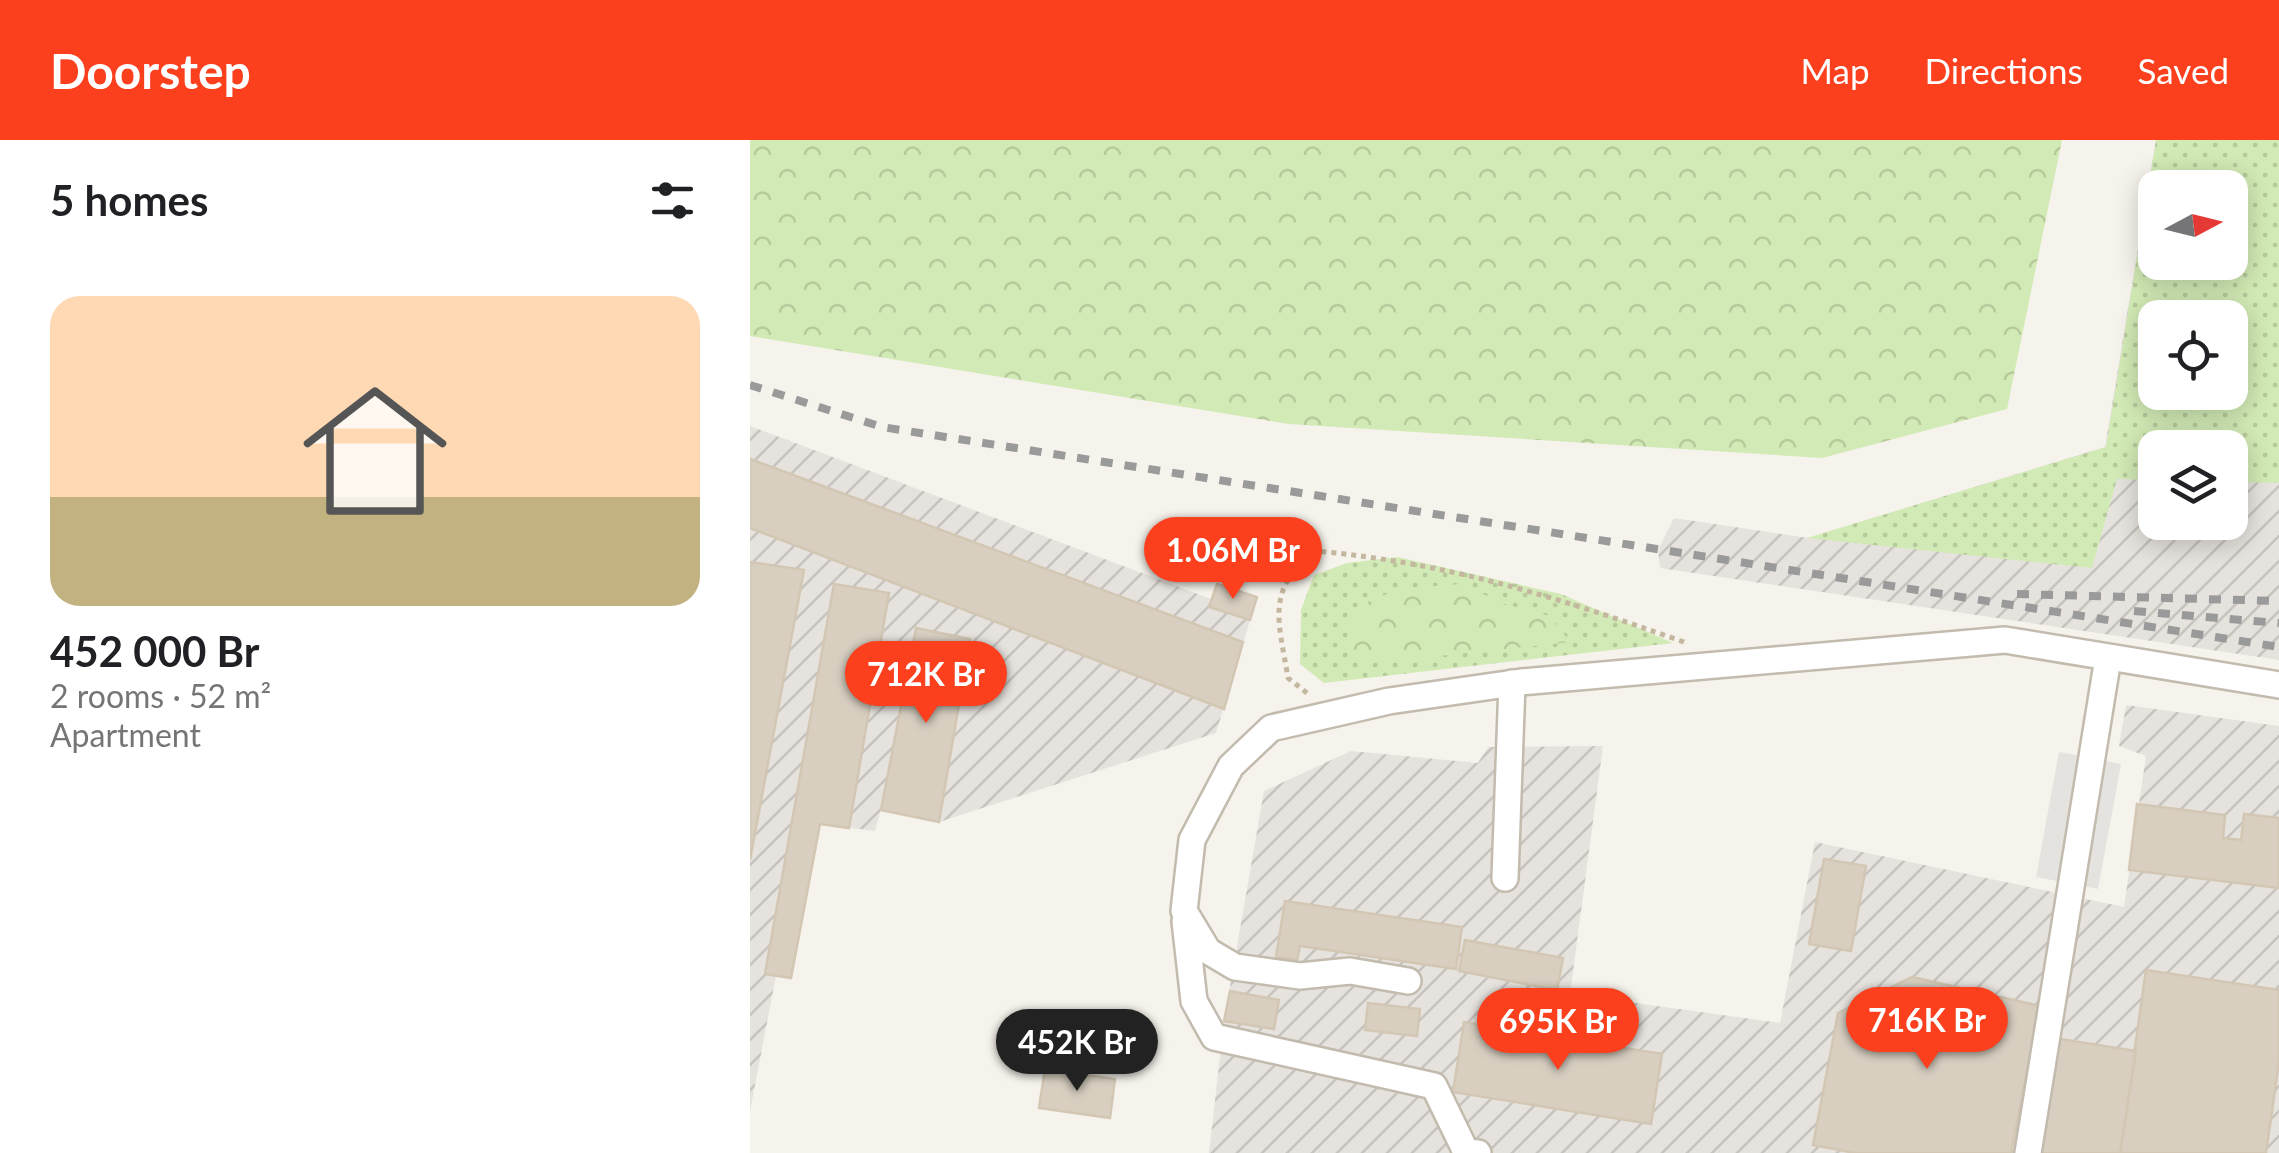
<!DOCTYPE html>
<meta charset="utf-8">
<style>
body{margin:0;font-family:Lato,sans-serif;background:#f6f6f6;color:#202124;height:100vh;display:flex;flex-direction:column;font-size:38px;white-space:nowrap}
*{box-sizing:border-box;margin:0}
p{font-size:32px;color:#757577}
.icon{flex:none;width:55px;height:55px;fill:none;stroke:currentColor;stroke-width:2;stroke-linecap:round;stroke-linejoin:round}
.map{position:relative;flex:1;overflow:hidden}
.drawer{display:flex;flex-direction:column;background:#fff;width:750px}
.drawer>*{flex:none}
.needle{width:65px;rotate:83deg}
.buttons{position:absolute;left:1388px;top:30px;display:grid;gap:20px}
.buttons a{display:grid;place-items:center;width:110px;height:110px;border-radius:20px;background:#fff;box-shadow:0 5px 25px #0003;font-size:50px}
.price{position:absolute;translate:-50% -85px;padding:0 22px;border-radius:35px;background:#fc3f1d;color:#fff;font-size:32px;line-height:65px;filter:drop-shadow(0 2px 5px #0008)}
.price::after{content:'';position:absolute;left:50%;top:60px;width:30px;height:22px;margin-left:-15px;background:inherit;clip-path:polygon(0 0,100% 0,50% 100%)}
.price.selected{background:#222;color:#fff}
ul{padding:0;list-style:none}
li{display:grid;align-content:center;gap:20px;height:530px;padding:0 50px}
li span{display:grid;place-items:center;height:310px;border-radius:30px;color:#555}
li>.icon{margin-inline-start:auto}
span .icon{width:180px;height:180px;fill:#fffc;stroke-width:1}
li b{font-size:42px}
h2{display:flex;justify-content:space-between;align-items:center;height:120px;padding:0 50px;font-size:42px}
header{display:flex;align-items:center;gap:60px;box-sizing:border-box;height:140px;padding:0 50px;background:#fc3f1d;color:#fff}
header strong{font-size:48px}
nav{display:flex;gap:55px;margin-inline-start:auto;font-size:35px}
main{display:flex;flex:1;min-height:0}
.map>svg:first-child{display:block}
</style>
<header>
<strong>Doorstep</strong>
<nav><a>Map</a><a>Directions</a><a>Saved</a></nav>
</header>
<main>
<section class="drawer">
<h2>5 homes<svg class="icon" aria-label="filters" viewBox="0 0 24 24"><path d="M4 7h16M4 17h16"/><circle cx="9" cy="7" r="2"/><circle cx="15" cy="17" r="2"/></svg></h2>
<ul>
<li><span style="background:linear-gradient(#ffd9b3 65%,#c2b280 0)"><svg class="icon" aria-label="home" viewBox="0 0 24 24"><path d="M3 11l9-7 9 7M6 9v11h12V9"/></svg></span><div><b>452 000 Br</b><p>2 rooms · 52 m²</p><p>Apartment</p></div></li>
</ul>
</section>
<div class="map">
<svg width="1529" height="1013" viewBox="0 0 1529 1013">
<defs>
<pattern id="industrial-furrows" width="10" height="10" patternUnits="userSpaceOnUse" patternTransform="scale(2.5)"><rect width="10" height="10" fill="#e6e2dd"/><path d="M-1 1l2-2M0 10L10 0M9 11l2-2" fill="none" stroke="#c7c3be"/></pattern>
<pattern id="grass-dots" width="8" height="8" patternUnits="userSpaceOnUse" patternTransform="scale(2.5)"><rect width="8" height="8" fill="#d2eab5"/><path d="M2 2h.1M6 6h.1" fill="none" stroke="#b6ca9c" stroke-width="1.8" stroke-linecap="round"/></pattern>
<pattern id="forest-crowns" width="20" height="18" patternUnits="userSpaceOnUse" patternTransform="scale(2.5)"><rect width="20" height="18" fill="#d2eab5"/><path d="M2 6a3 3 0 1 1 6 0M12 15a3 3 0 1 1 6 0" fill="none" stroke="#b6ca9c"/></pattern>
</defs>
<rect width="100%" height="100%" fill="#f6f3ec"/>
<g fill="url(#industrial-furrows)" fill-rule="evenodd">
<path d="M 1406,0 L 1529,0 L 1529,520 L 910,428 L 908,410 L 924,378 L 1058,398 L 1355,307 ZM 1405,48 L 1480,48 L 1480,122 L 1405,122 ZM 1405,178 L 1480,178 L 1480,252 L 1405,252 ZM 1405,308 L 1480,308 L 1480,382 L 1405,382 Z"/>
<polygon points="0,286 461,459 467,444 507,457 466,593 189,682 131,670 125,691 70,684 41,838 26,836 0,971"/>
<polygon points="1376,565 1529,586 1529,1013 459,1013 474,881 514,651 601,611 728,623 738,607 853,606 820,854 1030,883 1065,702 1374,767 1396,616 1369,606"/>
</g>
<g fill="url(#grass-dots)" fill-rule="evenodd">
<path d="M 1406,0 L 1529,0 L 1529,343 L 1480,342 L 1480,308 L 1405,308 L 1405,340 L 1367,339 L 1342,428 L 1057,398 L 1356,307 ZM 1405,48 L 1480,48 L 1480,122 L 1405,122 ZM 1405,178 L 1480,178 L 1480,252 L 1405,252 Z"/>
<polygon points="647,417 811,454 923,503 574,543 550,524 551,470 564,435 597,423"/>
</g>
<g fill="url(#forest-crowns)">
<polygon points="0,0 1312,0 1257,269 1072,318 539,284 0,196"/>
<path d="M 713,444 L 751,463 L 800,476 L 820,502 L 613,524 L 602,506 L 597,475 C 632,448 669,447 713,444 Z"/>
</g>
<polygon fill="#e5e3e0" points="1309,612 1371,624 1348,749 1286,737"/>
<g fill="#d8cfc1" stroke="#d3c7b4" stroke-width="2.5">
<polygon points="0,319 493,502 474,569 0,388"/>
<polygon points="0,422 54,430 0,720"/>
<polygon points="84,444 139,453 99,688 70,684 41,838 15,834"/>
<polygon points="467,444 507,457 500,480 459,467"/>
<polygon points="166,488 220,499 189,682 131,670"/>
<polygon points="1387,664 1475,675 1473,698 1491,700 1494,674 1529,678 1529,748 1379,730"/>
<polygon points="1074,719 1116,726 1101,811 1059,804"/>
<polygon points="535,761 712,787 706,829 550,806 547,820 526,817"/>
<polygon points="715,800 813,818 807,850 709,831"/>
<polygon points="1396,830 1529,850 1529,922 1516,1013 1370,1013"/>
<polygon points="1162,837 1290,866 1261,1013 1105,1013 1063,1005 1088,873"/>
<polygon points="480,851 529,860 524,889 474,881"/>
<polygon points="618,863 670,869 667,896 615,890"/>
<polygon points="714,882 912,914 901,984 703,952"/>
<polygon points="1304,898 1386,911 1370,1013 1286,1013"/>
<polygon points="295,929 365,939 360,978 289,968"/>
</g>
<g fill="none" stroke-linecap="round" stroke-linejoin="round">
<defs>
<g id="minor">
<polyline points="755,738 762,543"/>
<polyline points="435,781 444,861 464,897 684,946 716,1012 728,1013"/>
<polyline points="658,841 600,831 550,836 485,827 458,811 434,771 442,700 481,626 521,588 639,561 771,542 1255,500 1529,545"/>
<polyline points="1278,1013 1358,518"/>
</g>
</defs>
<use href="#minor" stroke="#c2bbae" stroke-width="30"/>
<path stroke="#c4b79f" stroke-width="5" stroke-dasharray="5 5" stroke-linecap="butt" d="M 557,553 L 538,538 C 529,482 514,448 567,411 C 703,424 806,457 934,502"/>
<use href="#minor" stroke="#fff" stroke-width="25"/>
<g stroke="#9a9a9a" stroke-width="8" stroke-dasharray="12 12" stroke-linecap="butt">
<polyline points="0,245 132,287 1529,507"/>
<polyline points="1267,454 1529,461"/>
<polyline points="1384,471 1529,483"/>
</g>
</g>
</svg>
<div class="buttons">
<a><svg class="needle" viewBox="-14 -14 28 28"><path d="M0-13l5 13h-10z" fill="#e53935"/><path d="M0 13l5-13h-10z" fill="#757577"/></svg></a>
<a><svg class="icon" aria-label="locate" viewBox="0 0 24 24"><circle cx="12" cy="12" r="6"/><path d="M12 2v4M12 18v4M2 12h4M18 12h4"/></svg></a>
<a><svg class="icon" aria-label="layers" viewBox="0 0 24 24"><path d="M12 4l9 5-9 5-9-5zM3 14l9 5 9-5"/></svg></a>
</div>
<b class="price" style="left:483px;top:462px">1.06M Br</b>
<b class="price" style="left:176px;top:586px">712K Br</b>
<b class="price" style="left:1177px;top:932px">716K Br</b>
<b class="price" style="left:808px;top:933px">695K Br</b>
<b class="price selected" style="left:327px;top:954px">452K Br</b>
</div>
</main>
